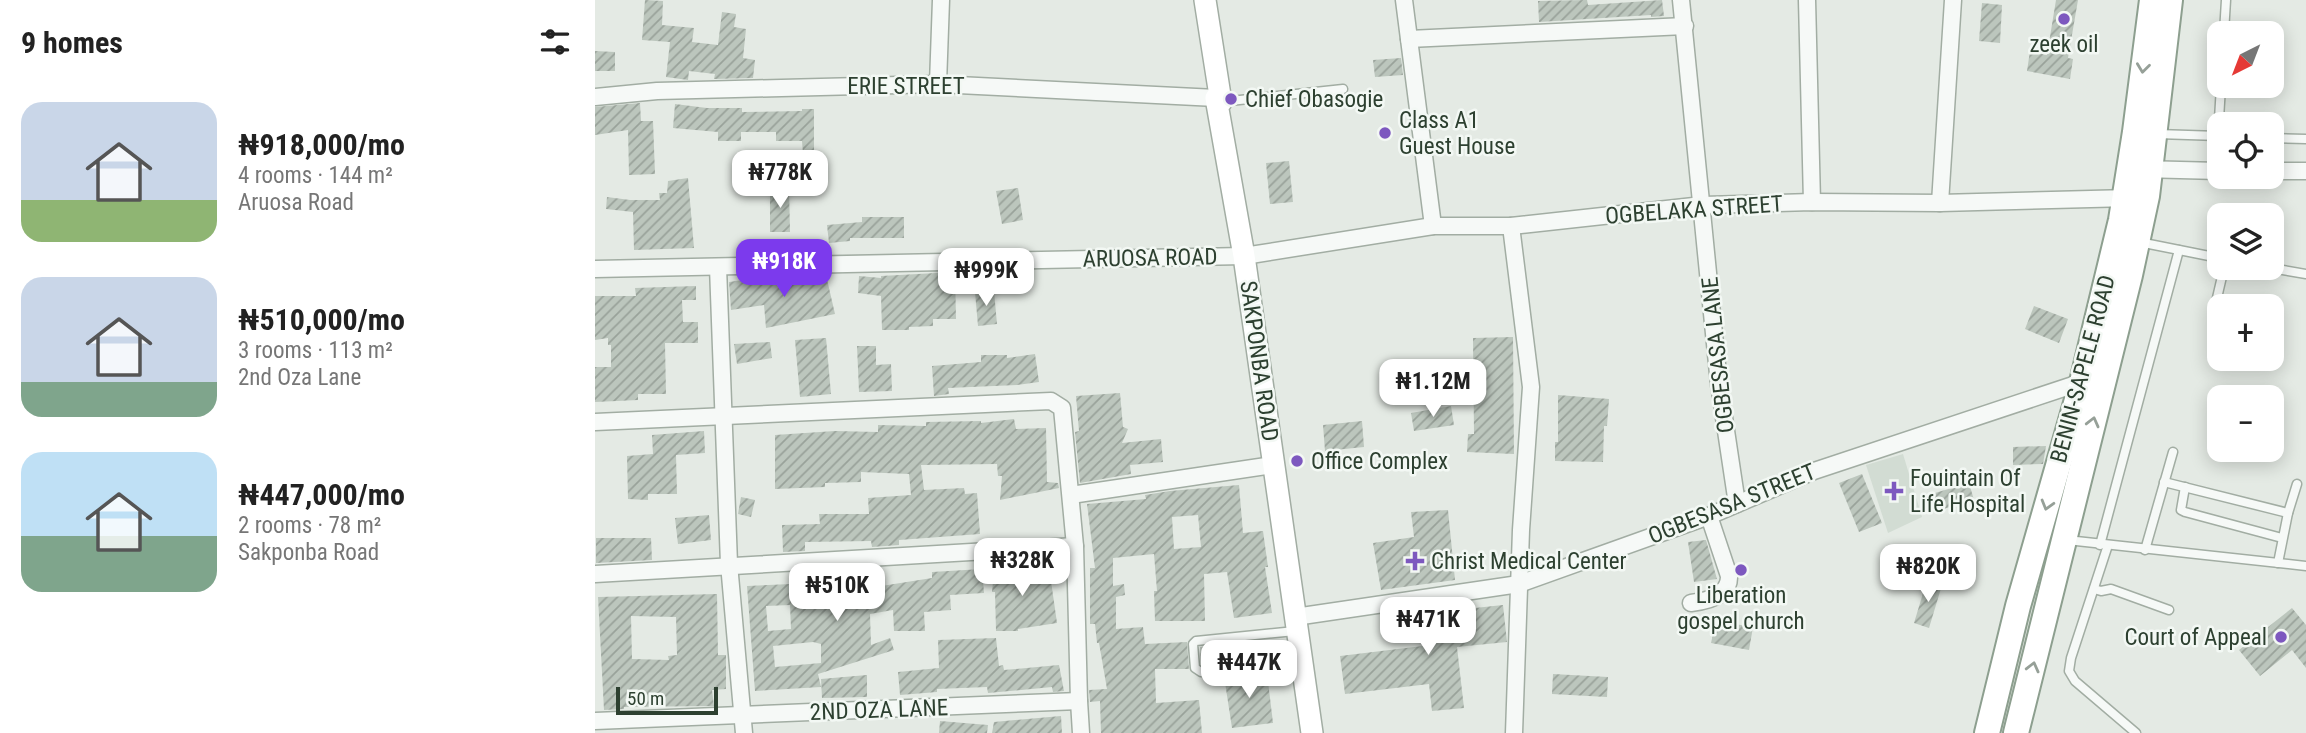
<!DOCTYPE html>
<meta charset="utf-8">
<style>
body{margin:0;font-family:"Roboto Condensed",sans-serif;background:#f2f2f2;color:#222;height:100vh;display:flex;flex-direction:column;font-size:26px;white-space:nowrap}
*{box-sizing:border-box;margin:0}
p{font-size:23px;color:#767676}
.icon{flex:none;width:38px;height:38px;fill:none;stroke:currentColor;stroke-width:2;stroke-linecap:round;stroke-linejoin:round}
.map{position:relative;flex:1;overflow:hidden}
.drawer{display:flex;flex-direction:column;background:#fff;width:595px}
.drawer>*{flex:none}
.needle{width:46px;rotate:222deg}
.fabs{position:absolute;left:1612px;top:21px;display:grid;gap:14px}
.fabs a{display:grid;place-items:center;width:77px;height:77px;border-radius:14px;background:#fff;box-shadow:0 4px 18px #0003;font-size:35px}
.scale{position:absolute;left:21px;bottom:18px;width:102px;box-sizing:border-box;padding-left:7px;border:4px solid #2d4030;border-top:0;font-size:19px;line-height:24px;white-space:nowrap;color:#2d4030;-webkit-text-stroke:5px #f3f8f4;paint-order:stroke}
.price{position:absolute;translate:-50% -60px;padding:0 16px;border-radius:14px;background:#fff;color:#222;font-size:23px;line-height:46px;filter:drop-shadow(0 2px 4px #0008)}
.price::after{content:'';position:absolute;left:50%;top:42px;width:21px;height:16px;margin-left:-10px;background:inherit;clip-path:polygon(0 0,100% 0,50% 100%)}
.price.selected{background:#7c3aed;color:#fff}
ul{padding:0;list-style:none}
li{display:flex;align-items:center;gap:21px;height:175px;padding:0 21px}
li span{display:grid;place-items:center;flex:none;width:196px;height:140px;border-radius:21px;color:#555}
li>.icon{margin-inline-start:auto}
span .icon{width:84px;height:84px;fill:#fffc;stroke-width:1}
li b{font-size:30px}
h2{display:flex;justify-content:space-between;align-items:center;height:84px;padding:0 21px;font-size:30px}
main{display:flex;flex:1;min-height:0}
.map>svg:first-child{display:block}
</style>
<main>
<section class="drawer">
<h2>9 homes<svg class="icon" aria-label="filters" viewBox="0 0 24 24"><path d="M4 7h16M4 17h16"/><circle cx="9" cy="7" r="2"/><circle cx="15" cy="17" r="2"/></svg></h2>
<ul>
<li><span style="background:linear-gradient(#c9d6e8 70%,#8fb573 0)"><svg class="icon" aria-label="home" viewBox="0 0 24 24"><path d="M3 11l9-7 9 7M6 9v11h12V9"/></svg></span><div><b>₦918,000/mo</b><p>4 rooms · 144 m²</p><p>Aruosa Road</p></div></li>
<li><span style="background:linear-gradient(#c9d6e8 75%,#7fa58c 0)"><svg class="icon" aria-label="home" viewBox="0 0 24 24"><path d="M3 11l9-7 9 7M6 9v11h12V9"/></svg></span><div><b>₦510,000/mo</b><p>3 rooms · 113 m²</p><p>2nd Oza Lane</p></div></li>
<li><span style="background:linear-gradient(#bfe0f5 60%,#7fa58c 0)"><svg class="icon" aria-label="home" viewBox="0 0 24 24"><path d="M3 11l9-7 9 7M6 9v11h12V9"/></svg></span><div><b>₦447,000/mo</b><p>2 rooms · 78 m²</p><p>Sakponba Road</p></div></li>
</ul>
</section>
<div class="map">
<svg width="1711" height="733" viewBox="0 0 1711 733">
<defs>
<pattern id="building-hatch" width="6" height="6" patternUnits="userSpaceOnUse" patternTransform="scale(1.75)"><rect width="6" height="6" fill="#bcc6bd"/><path d="M-1 1l2-2M0 6l6-6M5 7l2-2" fill="none" stroke="#99a29a"/></pattern>
</defs>
<rect width="100%" height="100%" fill="#e4eae4"/>
<polygon fill="#d2dcd3" points="1308,454 1327,517 1293,533 1271,465"/>
<g fill="url(#building-hatch)" fill-rule="evenodd">
<polygon points="50,0 68,1 67,25 99,28 97,42 123,45 127,12 141,14 139,27 151,29 148,58 160,60 158,78 119,79 120,74 94,71 93,80 71,77 75,42 47,40"/>
<polygon points="992,0 993,5 1067,0 1069,16 1056,17 1056,15 944,22 943,1"/>
<polygon points="1461,0 1483,0 1473,58 1478,59 1475,79 1432,71 1435,51 1452,55"/>
<polygon points="1387,3 1407,5 1405,43 1384,41"/>
<polygon points="0,51 20,52 20,71 0,71"/>
<polygon points="806,58 808,75 780,77 778,60"/>
<polygon points="45,103 46,121 58,121 60,174 34,175 33,130 0,135 0,107"/>
<polygon points="80,104 112,108 147,108 147,112 207,111 207,109 219,109 219,153 208,154 207,141 181,141 181,132 146,132 146,141 123,141 123,132 78,128"/>
<polygon points="694,161 698,202 675,204 671,163"/>
<polygon points="93,178 99,248 39,250 38,212 11,209 12,197 35,200 65,200 64,193 72,193 73,181"/>
<polygon points="175,187 194,187 195,232 175,232"/>
<polygon points="423,188 428,220 407,224 401,191"/>
<polygon points="267,217 309,217 309,238 255,238 255,241 234,243 232,225 267,222"/>
<polygon points="360,272 361,319 338,319 338,326 314,327 314,330 287,330 286,296 263,293 264,276 286,278 286,276"/>
<polygon points="224,275 231,275 240,314 171,328 169,305 136,310 134,282 162,278 162,281 190,278 190,283"/>
<polygon points="101,286 101,300 87,300 88,322 103,322 103,343 70,343 71,394 43,394 43,400 0,402 0,367 16,367 16,345 13,345 13,338 0,340 0,296 41,296 40,288"/>
<polygon points="399,291 402,324 383,326 380,292"/>
<polygon points="1439,306 1473,319 1464,343 1430,329"/>
<polygon points="918,337 919,454 872,452 873,434 879,434 878,338"/>
<polygon points="231,338 236,394 205,397 200,340"/>
<polygon points="175,342 177,358 142,364 139,344"/>
<polygon points="262,346 281,346 281,365 296,364 297,391 264,392"/>
<polygon points="440,354 444,382 422,385 353,388 354,394 339,396 337,366 386,362 386,355 412,355 412,358"/>
<polygon points="525,393 528,427 533,429 527,443 566,439 568,462 535,465 536,474 485,483 480,432 484,431 481,396"/>
<polygon points="963,395 1014,399 1012,426 1009,426 1008,462 960,461 960,442 963,442"/>
<polygon points="856,406 859,425 819,431 816,413"/>
<polygon points="419,419 421,429 451,428 452,482 463,483 464,488 405,500 407,476 403,476 402,464 326,465 329,490 369,488 370,494 382,493 385,534 304,540 304,545 277,547 276,541 210,542 210,551 188,552 187,525 225,524 224,514 274,514 273,498 316,495 314,474 266,472 266,482 230,483 230,487 180,489 180,435 240,431 283,432 283,425 331,426 331,422 386,421 386,423"/>
<polygon points="767,421 769,447 730,451 728,425"/>
<polygon points="109,431 110,453 81,455 82,494 53,494 53,500 33,499 32,456 58,454 57,435"/>
<polygon points="1451,446 1448,464 1418,465 1418,447"/>
<polygon points="1267,474 1287,523 1264,532 1244,483"/>
<polygon points="1374,483 1379,500 1338,512 1333,495"/>
<path d="M 644,485 L 648,533 L 668,531 L 673,567 L 670,567 L 677,613 L 639,618 L 632,572 L 609,574 L 610,621 L 560,621 L 559,591 L 562,591 L 559,554 L 518,558 L 518,586 L 529,584 L 530,595 L 521,597 L 521,629 L 548,627 L 550,644 L 592,642 L 594,669 L 560,669 L 561,703 L 604,700 L 607,733 L 506,733 L 505,701 L 495,702 L 494,690 L 512,689 L 504,643 L 502,643 L 500,624 L 495,624 L 495,568 L 500,568 L 492,504 L 551,499 L 550,495 L 575,491 ZM 603,515 L 606,547 L 579,549 L 577,517 Z"/>
<polygon points="146,497 160,500 156,517 143,514"/>
<polygon points="853,510 860,580 786,590 778,543 819,537 816,512"/>
<polygon points="114,515 116,540 83,544 80,518"/>
<polygon points="1,538 56,538 57,560 1,563"/>
<polygon points="1111,540 1122,579 1099,582 1093,542"/>
<polygon points="400,561 426,561 425,578 455,574 462,623 423,629 423,631 401,631 400,592 397,592"/>
<path d="M 387,569 L 389,593 L 355,595 L 356,610 L 329,612 L 330,631 L 299,631 L 298,610 L 275,614 L 276,645 L 295,638 L 299,650 L 223,674 L 226,687 L 160,691 L 152,586 L 243,582 L 274,583 L 274,588 L 337,578 L 337,572 ZM 195,605 L 196,629 L 173,631 L 171,606 ZM 218,642 L 226,644 L 226,663 L 180,667 L 178,646 Z"/>
<polygon points="1332,580 1347,585 1334,628 1319,623"/>
<path d="M 122,594 L 123,655 L 131,655 L 131,689 L 117,690 L 119,706 L 29,707 L 29,709 L 9,710 L 3,597 ZM 36,616 L 81,617 L 82,655 L 73,656 L 74,660 L 37,659 Z"/>
<polygon points="908,605 912,642 862,647 869,708 837,711 834,684 750,694 745,656 836,645 833,613"/>
<polygon points="1697,608 1711,625 1711,668 1697,650 1665,676 1644,650"/>
<polygon points="1121,621 1158,627 1154,650 1116,643"/>
<polygon points="401,638 404,666 408,665 409,670 464,665 469,691 458,692 457,687 393,693 392,687 342,689 342,692 305,695 303,672 344,668 343,640"/>
<polygon points="657,642 658,661 606,664 605,647"/>
<polygon points="672,673 678,723 637,728 629,676"/>
<polygon points="958,674 1013,677 1012,697 957,694"/>
<polygon points="272,675 272,697 227,698 226,679"/>
<polygon points="466,716 467,733 397,733 399,722"/>
<polygon points="345,721 393,725 392,733 344,733"/>
</g>
<g fill="none" stroke-linecap="round" stroke-linejoin="round">
<defs>
<g id="service">
<polyline points="1629,33 1631,0"/>
<polyline points="626,102 748,89"/>
<polyline points="1562,134 1624,136"/>
<polyline points="1623,136 1626,86"/>
<polyline points="1676,138 1711,139"/>
<polyline points="1544,242 1624,258"/>
<polyline points="1676,268 1711,274"/>
<polyline points="1618,315 1629,268"/>
<polyline points="1569,482 1693,513"/>
<polyline points="1590,487 1586,510 1590,512 1687,538"/>
<polyline points="1472,540 1711,566"/>
<polyline points="1505,545 1584,250"/>
<polyline points="1513,545 1476,658 1474,671 1480,681 1541,733"/>
<polyline points="1550,550 1578,452"/>
<polyline points="1683,563 1693,513 1702,484"/>
<polyline points="1499,589 1506,591 1516,589 1574,610"/>
<polyline points="700,631 601,641 598,644 600,668 606,672 614,671 706,664"/>
</g>
<g id="minor">
<polyline points="809,0 838,226"/>
<polyline points="1086,0 1124,384 1142,504"/>
<polyline points="1212,0 1217,202"/>
<polyline points="814,39 1090,26"/>
<polyline points="343,84 346,0"/>
<polyline points="0,97 62,91 343,84 621,98"/>
<polyline points="1546,169 1624,171"/>
<polyline points="1676,171 1711,171"/>
<polyline points="1345,203 1358,0"/>
<polyline points="916,226 936,387 926,530 919,733"/>
<polyline points="123,267 134,564 149,733"/>
<polyline points="0,269 649,256 838,226 916,226 1108,205 1217,202 1345,203 1535,198"/>
<polyline points="0,422 456,401 467,408 480,546 484,701 486,733"/>
<polyline points="476,495 678,465"/>
<polyline points="0,574 480,546"/>
<path d="M 1096,603 C 1112,601 1135,596 1134,576 L 1114,516"/>
<polyline points="700,617 924,584 1114,516 1219,471 1487,382"/>
<polyline points="0,721 484,701"/>
</g>
<polyline id="secondary" points="610,0 626,102 621,98 649,256 717,733"/>
<g id="trunk">
<polyline points="1392,733 1423,606 1487,382 1526,220 1540,132 1557,0"/>
<polyline points="1421,733 1535,275 1552,196 1575,0"/>
</g>
</defs>
<use href="#service" stroke="#a2ada3" stroke-width="11"/>
<use href="#minor" stroke="#a2ada3" stroke-width="19"/>
<use href="#secondary" stroke="#a2ada3" stroke-width="24"/>
<use href="#trunk" stroke="#8d9f8f" stroke-width="28"/>
<use href="#service" stroke="#f6f9f7" stroke-width="8"/>
<use href="#minor" stroke="#f6f9f7" stroke-width="16"/>
<use href="#secondary" stroke="#fff" stroke-width="21"/>
<use href="#trunk" stroke="#fff" stroke-width="24"/>
</g>
<defs><path id="oneway-chevron" d="M-2-3.5L2.5 0L-2 3.5" fill="none" stroke-width="1.6" stroke-linecap="round" stroke-linejoin="round" transform="scale(1.75)"/></defs>
<g stroke="#96a098">
<use href="#oneway-chevron" transform="translate(1548 68) rotate(97)"/>
<use href="#oneway-chevron" transform="translate(1498 422) rotate(-76)"/>
<use href="#oneway-chevron" transform="translate(1452 505) rotate(106)"/>
<use href="#oneway-chevron" transform="translate(1438 667) rotate(-76)"/>
</g>
<g fill="#7d58bf" stroke="#f3f8f4" stroke-width="2.5">
<circle cx="1469" cy="19" r="7"/>
<circle cx="636" cy="99" r="7"/>
<circle cx="790" cy="133" r="7"/>
<circle cx="702" cy="461" r="7"/>
<path d="M1295.5 480.5h7v7h7v7h-7v7h-7v-7h-7v-7h7z"/>
<path d="M816.5 550.5h7v7h7v7h-7v7h-7v-7h-7v-7h7z"/>
<circle cx="1146" cy="570" r="7"/>
<circle cx="1686" cy="637" r="7"/>
</g>
<g text-anchor="middle" dominant-baseline="central" stroke-width="5" stroke-linejoin="round" paint-order="stroke">
<g font-size="23" fill="#2d4030" stroke="#f3f8f4" text-anchor="start">
<text x="1469" y="44" text-anchor="middle">zeek oil</text>
<text x="650" y="99">Chief Obasogie</text>
<text x="804" y="120">Class A1<tspan x="804" dy="26">Guest House</tspan></text>
<text x="716" y="461">Office Complex</text>
<text x="1315" y="478">Fouintain Of<tspan x="1315" dy="26">Life Hospital</tspan></text>
<text x="836" y="561">Christ Medical Center</text>
<text x="1146" y="595" text-anchor="middle">Liberation<tspan x="1146" dy="26">gospel church</tspan></text>
<text x="1672" y="637" text-anchor="end">Court of Appeal</text>
</g>
<g font-size="23" fill="#2d4030" stroke="#f3f8f4">
<text x="311" y="86">ERIE STREET</text>
<text transform="translate(1099 210) rotate(-4)">OGBELAKA STREET</text>
<text transform="translate(555 258) rotate(-1)">ARUOSA ROAD</text>
<text transform="translate(1123 355) rotate(-96)">OGBESASA LANE</text>
<text transform="translate(664 361) rotate(82)">SAKPONBA ROAD</text>
<text transform="translate(1488 369) rotate(-75)">BENIN-SAPELE ROAD</text>
<text transform="translate(1137 504) rotate(-22)">OGBESASA STREET</text>
<text transform="translate(284 710) rotate(-2)">2ND OZA LANE</text>
</g>
</g>
</svg>
<div class="fabs">
<a><svg class="needle" viewBox="-14 -14 28 28"><path d="M0-13l5 13h-10z" fill="#e53935"/><path d="M0 13l5-13h-10z" fill="#767676"/></svg></a>
<a><svg class="icon" aria-label="locate" viewBox="0 0 24 24"><circle cx="12" cy="12" r="6"/><path d="M12 2v4M12 18v4M2 12h4M18 12h4"/></svg></a>
<a><svg class="icon" aria-label="layers" viewBox="0 0 24 24"><path d="M12 4l9 5-9 5-9-5zM3 14l9 5 9-5"/></svg></a>
<a>+</a>
<a>−</a>
</div>
<div class="scale">50 m</div>
<b class="price" style="left:185px;top:210px">₦778K</b>
<b class="price selected" style="left:189px;top:299px">₦918K</b>
<b class="price" style="left:391px;top:308px">₦999K</b>
<b class="price" style="left:838px;top:419px">₦1.12M</b>
<b class="price" style="left:427px;top:598px">₦328K</b>
<b class="price" style="left:1333px;top:604px">₦820K</b>
<b class="price" style="left:242px;top:623px">₦510K</b>
<b class="price" style="left:833px;top:657px">₦471K</b>
<b class="price" style="left:654px;top:700px">₦447K</b>
</div>
</main>
